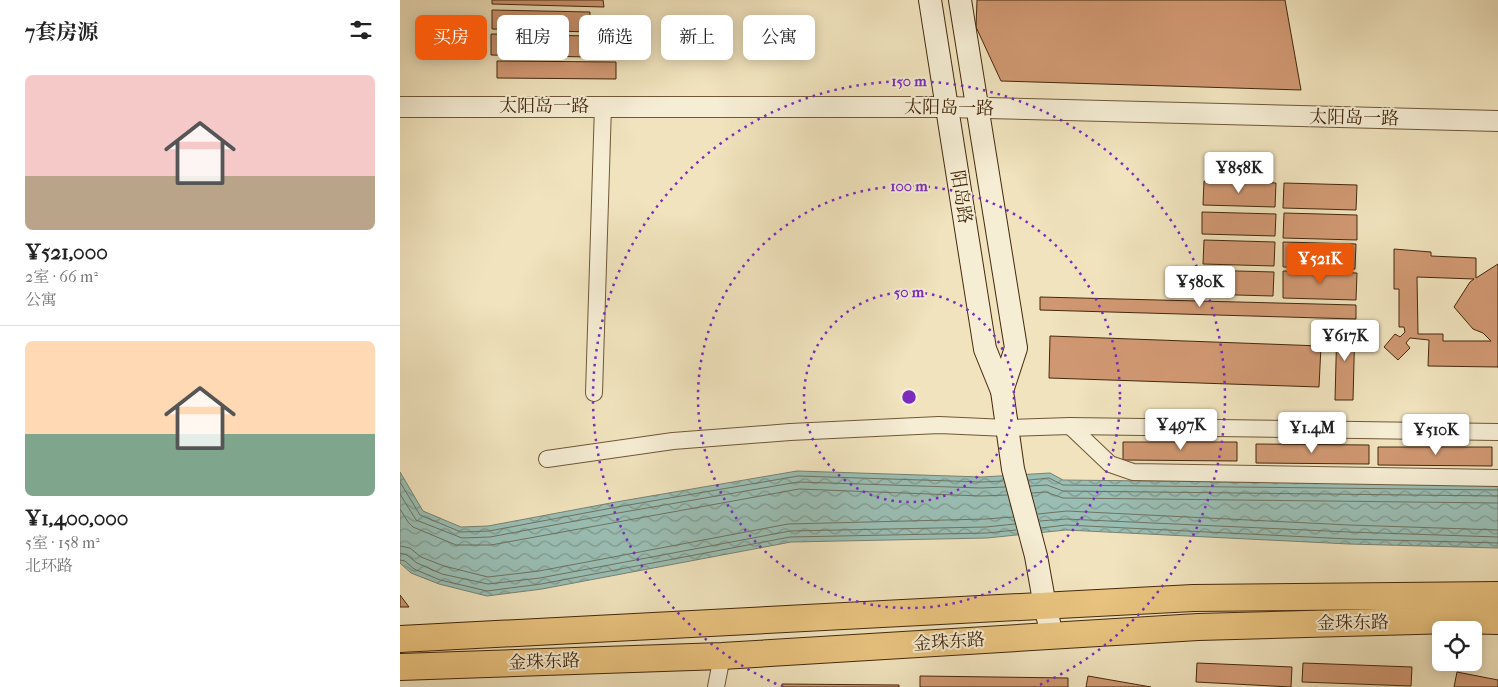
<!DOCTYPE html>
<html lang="zh">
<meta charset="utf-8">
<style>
body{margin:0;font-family:"IM FELL French Canon","Noto Serif SC",serif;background:#f6f6f6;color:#222;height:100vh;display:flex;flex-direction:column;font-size:19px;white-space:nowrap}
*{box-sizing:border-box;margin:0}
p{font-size:16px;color:#767676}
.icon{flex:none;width:28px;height:28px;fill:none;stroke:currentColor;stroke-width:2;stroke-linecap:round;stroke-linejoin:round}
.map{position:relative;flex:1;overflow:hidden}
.panel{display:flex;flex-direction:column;background:#fff;width:400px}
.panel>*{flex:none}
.hud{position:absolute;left:15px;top:15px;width:475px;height:45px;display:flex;gap:10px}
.tools{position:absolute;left:1032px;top:621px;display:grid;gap:10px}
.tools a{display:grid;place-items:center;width:50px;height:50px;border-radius:8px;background:#fff;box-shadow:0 2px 12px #0003;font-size:25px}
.price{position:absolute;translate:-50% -42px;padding:0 11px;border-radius:5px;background:#fff;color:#222;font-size:16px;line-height:32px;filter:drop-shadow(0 1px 2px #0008)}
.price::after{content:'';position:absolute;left:50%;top:30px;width:15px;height:11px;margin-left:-8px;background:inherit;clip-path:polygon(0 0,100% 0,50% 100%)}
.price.selected{background:#ea580c;color:#fff}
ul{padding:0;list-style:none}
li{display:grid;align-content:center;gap:10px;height:265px;padding:0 25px}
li+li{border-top:1px solid #e0e0e0}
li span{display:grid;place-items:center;height:155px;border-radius:8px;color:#555}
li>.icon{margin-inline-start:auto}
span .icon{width:90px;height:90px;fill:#fffc;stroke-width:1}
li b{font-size:21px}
h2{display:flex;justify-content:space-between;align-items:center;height:60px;padding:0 25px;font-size:21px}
.chip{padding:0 18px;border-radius:8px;background:#fff;box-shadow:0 2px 12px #0003;font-size:18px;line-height:45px}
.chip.selected{background:#ea580c;color:#fff}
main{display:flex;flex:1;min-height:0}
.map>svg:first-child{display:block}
</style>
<main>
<section class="panel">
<h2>7套房源<svg class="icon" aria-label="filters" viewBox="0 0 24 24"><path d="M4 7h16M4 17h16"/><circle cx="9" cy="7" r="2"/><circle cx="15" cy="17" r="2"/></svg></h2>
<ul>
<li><span style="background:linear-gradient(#f6c9c9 65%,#b9a48a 0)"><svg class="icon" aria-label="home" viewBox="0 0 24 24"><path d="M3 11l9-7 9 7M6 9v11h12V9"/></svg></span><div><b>¥521,000</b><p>2室 · 66 m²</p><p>公寓</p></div></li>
<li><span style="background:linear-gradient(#ffd9b3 60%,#7fa58c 0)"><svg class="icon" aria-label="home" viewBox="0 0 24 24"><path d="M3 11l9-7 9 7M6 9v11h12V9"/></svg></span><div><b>¥1,400,000</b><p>5室 · 158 m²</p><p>北环路</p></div></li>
</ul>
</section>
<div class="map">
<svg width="1098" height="687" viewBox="0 0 1098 687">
<defs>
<pattern id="water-waves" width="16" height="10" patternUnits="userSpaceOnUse" patternTransform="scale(1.25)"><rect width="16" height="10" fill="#9abeb4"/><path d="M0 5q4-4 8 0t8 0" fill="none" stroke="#7f9a91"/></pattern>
</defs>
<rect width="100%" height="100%" fill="#f0e3bd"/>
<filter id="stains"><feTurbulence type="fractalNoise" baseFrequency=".004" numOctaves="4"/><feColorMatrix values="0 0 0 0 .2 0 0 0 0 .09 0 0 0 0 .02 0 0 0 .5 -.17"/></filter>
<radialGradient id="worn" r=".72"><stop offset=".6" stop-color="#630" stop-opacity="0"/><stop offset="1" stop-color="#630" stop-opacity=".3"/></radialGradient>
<polygon fill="url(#water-waves)" stroke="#788271" points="397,471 582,477 650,473 663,480 1098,485 1098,548 949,544 666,530 587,538 391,542 142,589 87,596 39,584 11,573 0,563 0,472 23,511 61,527 88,526 216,502"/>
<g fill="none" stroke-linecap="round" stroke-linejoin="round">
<g stroke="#6f7360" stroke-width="1">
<polyline points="629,480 649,478 663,485 1098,490"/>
<polyline points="0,482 20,515 61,532 89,531 217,507 398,476 582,482 603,481"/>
<polyline points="630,486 647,485 663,491 1098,496"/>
<polyline points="632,493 646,492 663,498 1098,503"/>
<polyline points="0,494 16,520 62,538 90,537 218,513 398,482 582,488 605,487"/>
<polyline points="0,509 8,522 13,527 56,545 91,545 399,489 581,496 607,495"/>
<polyline points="638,514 667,511 949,525 1098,530"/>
<polyline points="640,521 666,519 949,532 1098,537"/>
<polyline points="641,528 666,525 949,539 1098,543"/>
<polyline points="0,546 10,548 21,557 44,566 88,577 139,571 388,524 586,519 613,517"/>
<polyline points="0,553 7,555 17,563 42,574 88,584 140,578 390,531 586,527 615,524"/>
<polyline points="0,560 5,561 14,569 40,580 87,591 141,584 390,537 587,533 616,530"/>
</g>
</g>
<g fill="#d09872" stroke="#44280c" fill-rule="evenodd">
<polygon points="92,0 203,0 204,7 92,4"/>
<polygon points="577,0 885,0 901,90 601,81 576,27"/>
<polygon points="92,10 190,12 189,32 92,29"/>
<polygon points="91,34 189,36 188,57 91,55"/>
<polygon points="97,61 216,62 216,79 97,78"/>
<polygon points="804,181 876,183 875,207 803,205"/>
<polygon points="884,183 957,185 956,210 883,208"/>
<polygon points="802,212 876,214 875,236 802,234"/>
<polygon points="884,213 957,215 957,240 883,238"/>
<polygon points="804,240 875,242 874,266 803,264"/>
<polygon points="883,242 956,244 955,269 883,267"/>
<path d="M 994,249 L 1031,252 L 1031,256 L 1076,258 L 1076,278 L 1098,264 L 1098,367 L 1028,366 L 1029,340 L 1010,338 L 1006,343 L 1010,348 L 998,360 L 984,347 L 995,334 L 1000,337 L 1005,332 L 1004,327 L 999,327 L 999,289 L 994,289 ZM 1017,277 L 1074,279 L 1070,282 L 1054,307 L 1073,329 L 1083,333 L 1091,341 L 1043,341 L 1043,334 L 1018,334 Z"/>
<polygon points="800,270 874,272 873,296 800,294"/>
<polygon points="883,271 957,273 956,300 883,298"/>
<polygon points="640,297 956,305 956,319 640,310"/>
<polygon points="937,323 955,323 953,400 935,400"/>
<polygon points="650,336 921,346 919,387 649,378"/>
<polygon points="723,442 837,442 837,461 723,460"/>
<polygon points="856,444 969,445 969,464 856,463"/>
<polygon points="978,447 1092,447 1092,466 978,465"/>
<polygon points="0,595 9,607 0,607"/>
<polygon points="797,663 892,667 891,687 796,682"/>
<polygon points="903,663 1012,667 1011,686 902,682"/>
<polygon points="1057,672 1098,680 1098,687 1054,687"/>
<polygon points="520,676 668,678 668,687 520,687"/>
<polygon points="688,676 751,687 686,687"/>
<polygon points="382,684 499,685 499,687 382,687"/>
</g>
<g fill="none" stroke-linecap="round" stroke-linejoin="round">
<defs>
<g id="minor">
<polyline points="194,393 203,106"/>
<polyline points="670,426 710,464 733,472 1098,478"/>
<polyline points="147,459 273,441 390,432 539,425 607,428 670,426 1098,432"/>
<polyline points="316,687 322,656"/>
</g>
<polyline id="tertiary" points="0,107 546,107 1098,121"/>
<g id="secondary">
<polyline points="530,0 585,349 602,391 613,469 636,556 645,606 652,635"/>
<polyline points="560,0 616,348 602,391"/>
</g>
<g id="trunk">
<polyline points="0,639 793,598 1098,595"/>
<polyline points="0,667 322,656 798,627 1053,620 1098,621"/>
</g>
</defs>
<use href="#minor" stroke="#6f5738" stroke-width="18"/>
<use href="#tertiary" stroke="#6f5738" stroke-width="22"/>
<use href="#secondary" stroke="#44280c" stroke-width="24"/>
<use href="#trunk" stroke="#44280c" stroke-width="28"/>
<use href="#minor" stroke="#f5edd4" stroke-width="16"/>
<use href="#tertiary" stroke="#f5edd4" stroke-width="20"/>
<use href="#secondary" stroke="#f5edd4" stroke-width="22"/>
<use href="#trunk" stroke="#e8c27e" stroke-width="26"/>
</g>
<g fill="none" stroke="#7b2cbf" stroke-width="2.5" stroke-dasharray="2.5 5">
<circle cx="509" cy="397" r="105"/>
<circle cx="509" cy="397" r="211"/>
<path d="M383 687A316 316 0 1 1 635 687"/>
</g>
<g text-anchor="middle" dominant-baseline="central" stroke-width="4" stroke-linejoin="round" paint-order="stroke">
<g font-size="18" fill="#44280c" stroke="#f5edd4">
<text x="144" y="106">太阳岛一路</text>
<text transform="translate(549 108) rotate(1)">太阳岛一路</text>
<text transform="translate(954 118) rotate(1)">太阳岛一路</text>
<text transform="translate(561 197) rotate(81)">阳岛路</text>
<text transform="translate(953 623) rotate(-1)">金珠东路</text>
<text transform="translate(549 642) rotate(-4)">金珠东路</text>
<text transform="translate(144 662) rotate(-2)">金珠东路</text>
</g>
</g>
<circle cx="509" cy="397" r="8" fill="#7b2cbf" stroke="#f5edd4" stroke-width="2.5"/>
<g font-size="15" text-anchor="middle" font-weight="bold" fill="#7b2cbf" stroke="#f5edd4" stroke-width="4" stroke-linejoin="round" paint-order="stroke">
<text x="509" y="86">150 m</text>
<text x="509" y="191">100 m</text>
<text x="509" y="297">50 m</text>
</g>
<rect width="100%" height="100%" filter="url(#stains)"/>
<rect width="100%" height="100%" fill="url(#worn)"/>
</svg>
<div class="tools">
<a><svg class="icon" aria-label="locate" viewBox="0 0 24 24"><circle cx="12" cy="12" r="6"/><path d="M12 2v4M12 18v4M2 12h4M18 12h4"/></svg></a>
</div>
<b class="price" style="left:839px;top:194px">¥858K</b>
<b class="price selected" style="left:920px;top:285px">¥521K</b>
<b class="price" style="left:800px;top:308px">¥580K</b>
<b class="price" style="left:945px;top:362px">¥617K</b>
<b class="price" style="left:781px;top:451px">¥497K</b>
<b class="price" style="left:912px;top:454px">¥1.4M</b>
<b class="price" style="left:1036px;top:456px">¥510K</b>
<div class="hud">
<a class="chip selected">买房</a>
<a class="chip">租房</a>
<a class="chip">筛选</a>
<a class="chip">新上</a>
<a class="chip">公寓</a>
</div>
</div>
</main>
